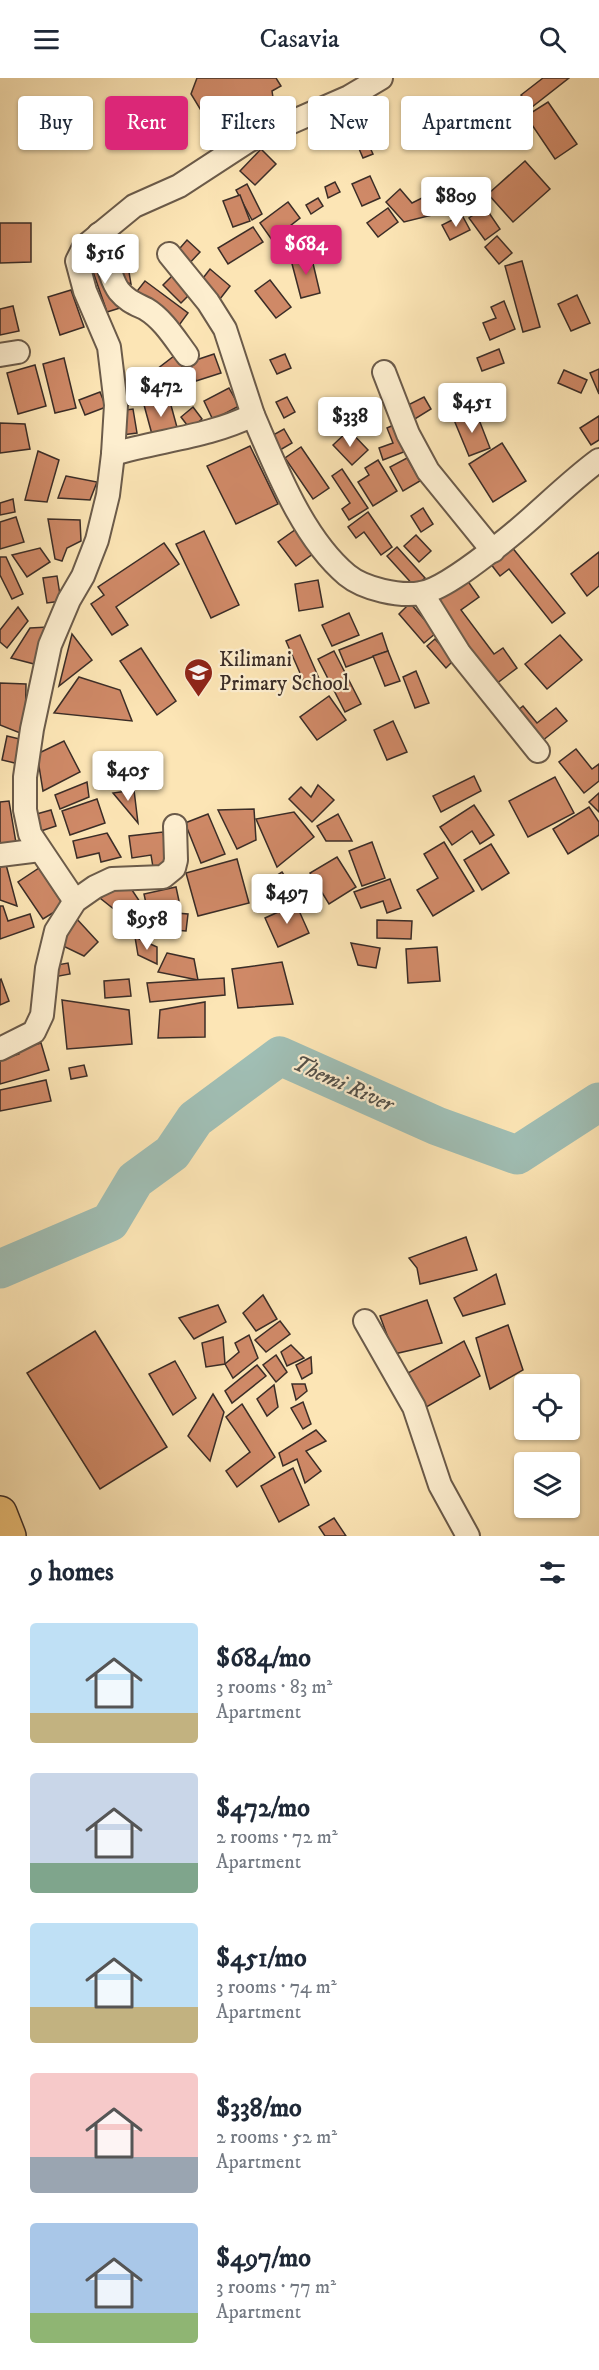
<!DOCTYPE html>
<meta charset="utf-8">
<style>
body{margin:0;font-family:"IM FELL DW Pica",serif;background:#f2f2f3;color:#1f2937;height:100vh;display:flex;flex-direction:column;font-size:22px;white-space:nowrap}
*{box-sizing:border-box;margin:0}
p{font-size:20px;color:#747a83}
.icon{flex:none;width:33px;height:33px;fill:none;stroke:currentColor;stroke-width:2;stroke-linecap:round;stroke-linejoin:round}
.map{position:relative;height:1458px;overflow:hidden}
.drawer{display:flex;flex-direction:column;background:#fff;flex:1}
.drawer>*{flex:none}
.hud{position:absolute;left:18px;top:18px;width:564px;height:54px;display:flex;gap:12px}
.buttons{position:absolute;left:514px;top:1296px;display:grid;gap:12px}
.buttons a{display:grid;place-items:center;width:66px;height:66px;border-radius:6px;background:#fff;box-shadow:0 2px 4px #0004;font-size:30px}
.price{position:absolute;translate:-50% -51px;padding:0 14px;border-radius:6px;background:#fff;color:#222;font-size:20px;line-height:39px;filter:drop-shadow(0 2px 3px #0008)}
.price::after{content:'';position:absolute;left:50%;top:36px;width:18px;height:14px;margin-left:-9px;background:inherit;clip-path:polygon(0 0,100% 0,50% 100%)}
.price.active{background:#db2777;color:#fff}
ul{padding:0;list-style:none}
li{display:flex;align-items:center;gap:18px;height:150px;padding:0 30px}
li span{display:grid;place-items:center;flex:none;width:168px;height:120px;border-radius:6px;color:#555}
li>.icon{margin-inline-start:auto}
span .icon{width:72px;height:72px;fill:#fffc;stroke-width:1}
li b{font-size:26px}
h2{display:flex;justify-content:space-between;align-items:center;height:72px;padding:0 30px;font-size:26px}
.chip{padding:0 21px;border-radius:6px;background:#fff;box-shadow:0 2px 4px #0004;font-size:21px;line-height:54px}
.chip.active{background:#db2777;color:#fff}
header{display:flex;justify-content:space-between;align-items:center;height:78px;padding:0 30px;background:#fff;font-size:27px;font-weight:600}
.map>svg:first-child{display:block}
</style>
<header><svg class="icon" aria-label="menu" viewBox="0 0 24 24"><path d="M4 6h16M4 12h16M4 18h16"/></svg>Casavia<svg class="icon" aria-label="search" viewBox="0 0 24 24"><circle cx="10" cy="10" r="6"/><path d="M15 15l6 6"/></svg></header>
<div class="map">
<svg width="599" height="1458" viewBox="0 0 599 1458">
<rect width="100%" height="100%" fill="#fce5b5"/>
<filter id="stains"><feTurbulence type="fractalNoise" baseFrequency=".00333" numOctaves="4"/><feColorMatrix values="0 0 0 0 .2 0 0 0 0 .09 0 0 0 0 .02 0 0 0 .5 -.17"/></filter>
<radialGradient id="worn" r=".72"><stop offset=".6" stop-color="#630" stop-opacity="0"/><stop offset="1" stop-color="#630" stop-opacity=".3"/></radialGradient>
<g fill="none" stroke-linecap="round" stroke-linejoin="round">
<polyline stroke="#a0beb4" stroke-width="39" points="0,1191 110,1144 135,1102 172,1075 195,1041 280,978 437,1048 517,1077 599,1024"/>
</g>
<g fill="#cf8967" stroke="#3b2d27" stroke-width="1.5">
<polygon points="197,0 276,0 281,8 272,13 274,26 222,49 205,39 191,16"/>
<polygon points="543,0 569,0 532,29 521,17"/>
<polygon points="548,24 577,66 555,81 526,38"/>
<polygon points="347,32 364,58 353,66 334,38"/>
<polygon points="334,38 349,57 332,70 318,50"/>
<polygon points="367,63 373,76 363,80 357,66"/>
<polygon points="261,71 276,86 255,107 240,93"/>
<polygon points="525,83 550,111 513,144 488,116"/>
<polygon points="370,98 380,120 362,128 352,106"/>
<polygon points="335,104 340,114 328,120 325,109"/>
<polygon points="247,106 262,136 252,142 236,112"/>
<polygon points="400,111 412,125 422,120 432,137 404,144 386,124"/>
<polygon points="240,117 250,143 233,149 223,123"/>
<polygon points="318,120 323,128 311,136 306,127"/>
<polygon points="288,124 300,140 272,162 260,145"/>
<polygon points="485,129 500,151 485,162 469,140"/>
<polygon points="388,130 398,144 378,159 367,145"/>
<polygon points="462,137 470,152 450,162 442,147"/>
<polygon points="0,145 31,145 31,184 0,185"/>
<polygon points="253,149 263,164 228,186 218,170"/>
<polygon points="123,158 131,206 120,202 113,159"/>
<polygon points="497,158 512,175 499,186 485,169"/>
<polygon points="187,162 200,174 186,189 174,177"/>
<polygon points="311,177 320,215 301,220 291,182"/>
<polygon points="104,181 120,230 107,234 90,185"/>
<polygon points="522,183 540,249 523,254 505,188"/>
<polygon points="210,191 230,208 220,221 200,204"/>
<polygon points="172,198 190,216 181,225 163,207"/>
<polygon points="270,202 291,229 276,240 255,213"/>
<polygon points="145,203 188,235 177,250 134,217"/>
<polygon points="71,212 84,249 60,257 48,219"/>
<polygon points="577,217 590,245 571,253 558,226"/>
<polygon points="504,223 515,251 490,262 483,245 496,240 491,229"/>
<polygon points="13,228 19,253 0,257 0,231"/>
<polygon points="499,271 504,285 482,293 477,280"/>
<polygon points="214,276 221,295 196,303 190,284"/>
<polygon points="285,276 291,290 277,296 270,282"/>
<polygon points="174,278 189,297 162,317 148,298"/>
<polygon points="64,280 76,330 55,335 43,286"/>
<polygon points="35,287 46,328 18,336 7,295"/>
<polygon points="599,291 599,316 590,295"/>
<polygon points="564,292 587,302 581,315 558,305"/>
<polygon points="229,310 239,328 213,342 204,323"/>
<polygon points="100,314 106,329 85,337 79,322"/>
<polygon points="287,319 295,334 284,340 276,324"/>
<polygon points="424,319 431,331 410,344 402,330"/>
<polygon points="169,320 178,353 153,360 144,327"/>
<polygon points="193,329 202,341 190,351 181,339"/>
<polygon points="133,331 137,355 122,357 118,333"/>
<polygon points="476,334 490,370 469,378 454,342"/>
<polygon points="599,338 599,362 591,367 580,350"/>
<polygon points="0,345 25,346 30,371 0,375"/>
<polygon points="396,346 406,373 383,382 379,370 393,365 387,350"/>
<polygon points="284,351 292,365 275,375 266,361"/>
<polygon points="349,352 368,372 352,387 333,367"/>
<polygon points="502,365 526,403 493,424 469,386"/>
<polygon points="250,368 278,426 236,446 207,388"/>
<polygon points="301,369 329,410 313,421 285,380"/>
<polygon points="38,373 59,382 47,424 25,422"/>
<polygon points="407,380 420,403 403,413 390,389"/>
<polygon points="378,382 397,413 373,428 358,404 369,397 365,390"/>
<polygon points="342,391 368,430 349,442 342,431 350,425 332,398"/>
<polygon points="66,398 97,404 90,422 58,420"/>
<polygon points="13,421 15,434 0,437 0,425"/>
<polygon points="423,430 433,446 421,454 411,438"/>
<polygon points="368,434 392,469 381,477 364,454 356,460 348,449"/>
<polygon points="16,439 24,464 0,471 0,444"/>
<polygon points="48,441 80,442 81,463 67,470 62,483 55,481"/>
<polygon points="299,449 317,473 296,488 278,464"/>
<polygon points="204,453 239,527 211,540 176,466"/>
<polygon points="416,457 431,473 419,484 404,468"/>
<polygon points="164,465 179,486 116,529 128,547 112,557 91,526 104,517 98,509"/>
<polygon points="511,468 565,535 552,545 509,491 500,498 490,485"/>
<polygon points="397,469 425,500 415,509 387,478"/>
<polygon points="40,470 50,484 27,499 12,477"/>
<polygon points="599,474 599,508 587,518 571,496"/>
<polygon points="0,479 6,479 23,516 12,521 0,497"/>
<polygon points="57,498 61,523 47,525 43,500"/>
<polygon points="318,502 323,529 299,533 295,506"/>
<polygon points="467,502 479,519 461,532 494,576 503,570 517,590 496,606 436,524"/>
<polygon points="410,525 436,555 424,565 399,536"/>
<polygon points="18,529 28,543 7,570 0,564 0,552"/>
<polygon points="349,535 359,557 332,568 322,547"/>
<polygon points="48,549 38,587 11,580 30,550"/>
<polygon points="382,555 388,573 346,589 339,572"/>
<polygon points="72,556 92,582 59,608"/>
<polygon points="300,557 321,605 307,611 286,563"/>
<polygon points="560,557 582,582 547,611 525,586"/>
<polygon points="435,561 454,582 446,590 427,568"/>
<polygon points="141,570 176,623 157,637 120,583"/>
<polygon points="334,573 361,626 345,634 318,581"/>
<polygon points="388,573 400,603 385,608 373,578"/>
<polygon points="416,593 429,625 415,630 403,599"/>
<polygon points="79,599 120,612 132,643 54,635"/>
<polygon points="0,605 26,606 25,657 0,647"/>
<polygon points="329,618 346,642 317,662 300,639"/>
<polygon points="523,628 537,645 556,630 567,643 537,667 512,637"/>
<polygon points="393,643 407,674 387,682 374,652"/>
<polygon points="7,658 24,662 19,686 2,682"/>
<polygon points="64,663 80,694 43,713 37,676"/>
<polygon points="576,671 592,691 599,686 599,703 584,715 559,684"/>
<polygon points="474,698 481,713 441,734 433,718"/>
<polygon points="555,699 574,735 528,759 509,723"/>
<polygon points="87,704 89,719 60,731 55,717"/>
<polygon points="318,707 334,722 312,744 289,721 301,709 311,719"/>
<polygon points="134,712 138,745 113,715"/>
<polygon points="599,715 599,734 589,724"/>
<polygon points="97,721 105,745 70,757 62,733"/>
<polygon points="9,723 16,765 0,768 0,724"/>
<polygon points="474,727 494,757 480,766 472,753 452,767 440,749"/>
<polygon points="589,729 599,744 599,757 568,776 553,751"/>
<polygon points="254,731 256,762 237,771 218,732"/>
<polygon points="51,732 56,748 38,754 33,737"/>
<polygon points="294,734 314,759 277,789 256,741"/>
<polygon points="208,736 225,776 201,785 185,745"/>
<polygon points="338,736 352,763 326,763 317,748"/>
<polygon points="163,754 168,787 153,789 151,777 132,780 129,758"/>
<polygon points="107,755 121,779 101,784 99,775 77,780 73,763"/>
<polygon points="372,764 385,800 362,808 349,773"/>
<polygon points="444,764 474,813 433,838 417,812 438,800 424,776"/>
<polygon points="491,766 509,795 482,812 464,782"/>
<polygon points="4,779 17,828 0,822 0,780"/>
<polygon points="337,779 356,809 329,826 310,795"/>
<polygon points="237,781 249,825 198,838 186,795"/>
<polygon points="39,790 64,828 43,841 18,804"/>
<polygon points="282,794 291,808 263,826 254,812"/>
<polygon points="390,801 401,830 387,835 383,823 361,830 354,814"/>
<polygon points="126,803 144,830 120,836 100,820"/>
<polygon points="176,809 179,823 147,830 144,816"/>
<polygon points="296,826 309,855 278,869 265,840"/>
<polygon points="0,828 3,828 8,843 30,836 34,849 0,861"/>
<polygon points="176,835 188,836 186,853 174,852"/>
<polygon points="75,839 98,864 84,878 61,867"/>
<polygon points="377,842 412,843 411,861 377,860"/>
<polygon points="135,859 157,869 157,886 138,877"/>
<polygon points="351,865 380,870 376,890 358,887"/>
<polygon points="437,869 440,903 408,905 406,871"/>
<polygon points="167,875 194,881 198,902 158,894"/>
<polygon points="282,884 293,926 238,930 232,891"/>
<polygon points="68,885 70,896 54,899 51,888"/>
<polygon points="224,900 225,917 150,924 147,905"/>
<polygon points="1,901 9,923 0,927 0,902"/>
<polygon points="129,901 131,918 105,920 104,903"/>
<polygon points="62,922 129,932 132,966 67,971"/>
<polygon points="205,924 205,959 158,960 160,932"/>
<polygon points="41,965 49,992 0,1006 0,982 19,976 20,971"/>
<polygon points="84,987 87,998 71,1001 69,990"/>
<polygon points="46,1002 51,1023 0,1033 0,1012"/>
<polygon points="466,1159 477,1192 420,1206 417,1190 409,1180"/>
<polygon points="496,1196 505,1226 463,1238 454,1220"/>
<polygon points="263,1217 277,1241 256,1253 243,1235"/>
<polygon points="427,1222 442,1265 394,1276 380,1238"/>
<polygon points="218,1227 226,1244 194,1261 179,1240"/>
<polygon points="280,1243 290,1256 266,1274 255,1262"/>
<polygon points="508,1247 523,1292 490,1311 476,1260"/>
<polygon points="95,1253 167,1369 100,1411 27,1295"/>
<polygon points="249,1257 258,1280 233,1300 225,1286 239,1274 235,1265"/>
<polygon points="223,1259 225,1286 206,1289 202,1265"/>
<polygon points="464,1263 480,1298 423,1331 408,1295"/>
<polygon points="291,1267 304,1280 287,1288 281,1274"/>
<polygon points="276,1277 287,1294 276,1304 263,1287"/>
<polygon points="311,1279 312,1295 302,1301 296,1287"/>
<polygon points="175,1283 196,1320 173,1337 149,1296"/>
<polygon points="257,1287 266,1298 232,1325 225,1313"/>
<polygon points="292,1306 305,1306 307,1313 296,1322"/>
<polygon points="274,1307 278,1329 267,1338 257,1321"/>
<polygon points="213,1316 224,1334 210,1383 188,1358"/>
<polygon points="303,1324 311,1346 303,1351 291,1330"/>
<polygon points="242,1326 275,1379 237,1409 226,1393 250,1374 226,1339"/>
<polygon points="316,1352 326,1363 306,1373 321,1393 305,1405 297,1381 283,1388 279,1375"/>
<polygon points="293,1390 309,1427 279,1444 261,1408"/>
<polygon points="334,1440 346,1458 325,1458 319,1449"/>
</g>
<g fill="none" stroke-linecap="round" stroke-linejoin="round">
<defs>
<g id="street">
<path d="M 99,156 C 105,172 109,200 119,213 C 127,223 136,226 146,231 C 163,241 175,261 187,277"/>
<polyline points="169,176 208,224 225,251 253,337"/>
<polyline points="0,277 18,274"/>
<polyline points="384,294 408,356 428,393 493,473"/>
<path d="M 113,376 C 160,362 209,359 253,337 C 276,390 302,459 347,497 C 364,511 400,519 421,515 C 441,512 474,486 491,473 C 529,446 562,409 599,382"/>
<polyline points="422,515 460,576 538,673"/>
<polyline points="0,777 40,772"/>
<polyline points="75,823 30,756 25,732 25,699 32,651 50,567 69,522 83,498 97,462 108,417 113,376 116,327 109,269 85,213 77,183 84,169 134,128 179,108 248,63 349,19 381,0"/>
<polyline points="0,971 34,954 42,937 47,890 56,853 75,823 95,809 112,801 163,799 174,790 176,782 175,748"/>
<polyline points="365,1243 414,1329 440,1407 468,1458"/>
</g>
<polyline id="highway" points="0,1435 9,1458"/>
</defs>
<use href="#street" stroke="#6b5b4a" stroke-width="26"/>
<use href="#highway" stroke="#3b2d27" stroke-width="36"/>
<use href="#street" stroke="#fdeecf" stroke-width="22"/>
<use href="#highway" stroke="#eec27a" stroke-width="33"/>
</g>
<defs>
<symbol id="school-pin" viewBox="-11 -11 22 30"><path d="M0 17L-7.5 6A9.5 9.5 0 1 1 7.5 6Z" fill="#8f2418" stroke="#fdeecf"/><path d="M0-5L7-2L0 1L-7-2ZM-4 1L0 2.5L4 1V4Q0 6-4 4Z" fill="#fff"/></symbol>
</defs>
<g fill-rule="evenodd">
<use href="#school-pin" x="182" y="578" width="33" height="45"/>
</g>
<g text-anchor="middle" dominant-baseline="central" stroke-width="4.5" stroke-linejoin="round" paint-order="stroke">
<g font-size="21" fill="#3b2d27" stroke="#fdeecf" text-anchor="start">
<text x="219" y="582">Kilimani<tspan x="219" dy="24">Primary School</tspan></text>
</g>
<g font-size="22" font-style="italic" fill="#54514a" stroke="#fdeecf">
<text transform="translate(343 1006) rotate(24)">Themi River</text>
</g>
</g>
<rect width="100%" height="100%" filter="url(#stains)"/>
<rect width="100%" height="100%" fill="url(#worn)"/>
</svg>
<div class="buttons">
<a><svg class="icon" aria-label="locate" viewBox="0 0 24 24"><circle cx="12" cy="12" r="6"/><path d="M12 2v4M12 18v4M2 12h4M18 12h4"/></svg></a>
<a><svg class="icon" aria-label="layers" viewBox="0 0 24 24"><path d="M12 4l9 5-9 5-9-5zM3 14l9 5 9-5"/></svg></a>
</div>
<b class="price" style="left:456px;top:150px">$809</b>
<b class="price active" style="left:306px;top:198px">$684</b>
<b class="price" style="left:105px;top:207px">$516</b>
<b class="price" style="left:161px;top:340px">$472</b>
<b class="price" style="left:472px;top:356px">$451</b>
<b class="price" style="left:350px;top:370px">$338</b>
<b class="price" style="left:128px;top:724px">$405</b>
<b class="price" style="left:287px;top:847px">$497</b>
<b class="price" style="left:147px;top:873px">$958</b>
<div class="hud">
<a class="chip">Buy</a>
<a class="chip active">Rent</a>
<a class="chip">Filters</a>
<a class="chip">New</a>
<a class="chip">Apartment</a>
</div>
</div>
<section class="drawer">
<h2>9 homes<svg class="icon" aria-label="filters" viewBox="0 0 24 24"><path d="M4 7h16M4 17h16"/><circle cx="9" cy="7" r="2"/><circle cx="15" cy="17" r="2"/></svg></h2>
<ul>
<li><span style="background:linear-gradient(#bfe0f5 75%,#c2b280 0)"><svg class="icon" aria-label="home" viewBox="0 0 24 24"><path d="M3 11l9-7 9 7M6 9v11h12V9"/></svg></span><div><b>$684/mo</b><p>3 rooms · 83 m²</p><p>Apartment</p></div></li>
<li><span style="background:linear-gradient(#c9d6e8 75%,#7fa58c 0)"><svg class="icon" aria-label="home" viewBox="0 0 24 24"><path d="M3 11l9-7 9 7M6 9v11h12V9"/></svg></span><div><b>$472/mo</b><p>2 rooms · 72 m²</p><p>Apartment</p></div></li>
<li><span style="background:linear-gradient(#bfe0f5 70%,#c2b280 0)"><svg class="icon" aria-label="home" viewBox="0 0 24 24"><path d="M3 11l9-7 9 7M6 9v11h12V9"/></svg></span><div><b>$451/mo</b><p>3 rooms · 74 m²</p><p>Apartment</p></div></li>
<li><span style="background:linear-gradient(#f6c9c9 70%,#9aa5b1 0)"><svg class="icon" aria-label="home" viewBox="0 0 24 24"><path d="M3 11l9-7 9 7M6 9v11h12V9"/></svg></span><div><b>$338/mo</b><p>2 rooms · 52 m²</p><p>Apartment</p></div></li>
<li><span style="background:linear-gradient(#a9c7e8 75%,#8fb573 0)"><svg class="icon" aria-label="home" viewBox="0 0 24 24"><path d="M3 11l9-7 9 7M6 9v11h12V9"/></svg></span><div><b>$497/mo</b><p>3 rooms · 77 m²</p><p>Apartment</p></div></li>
</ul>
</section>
